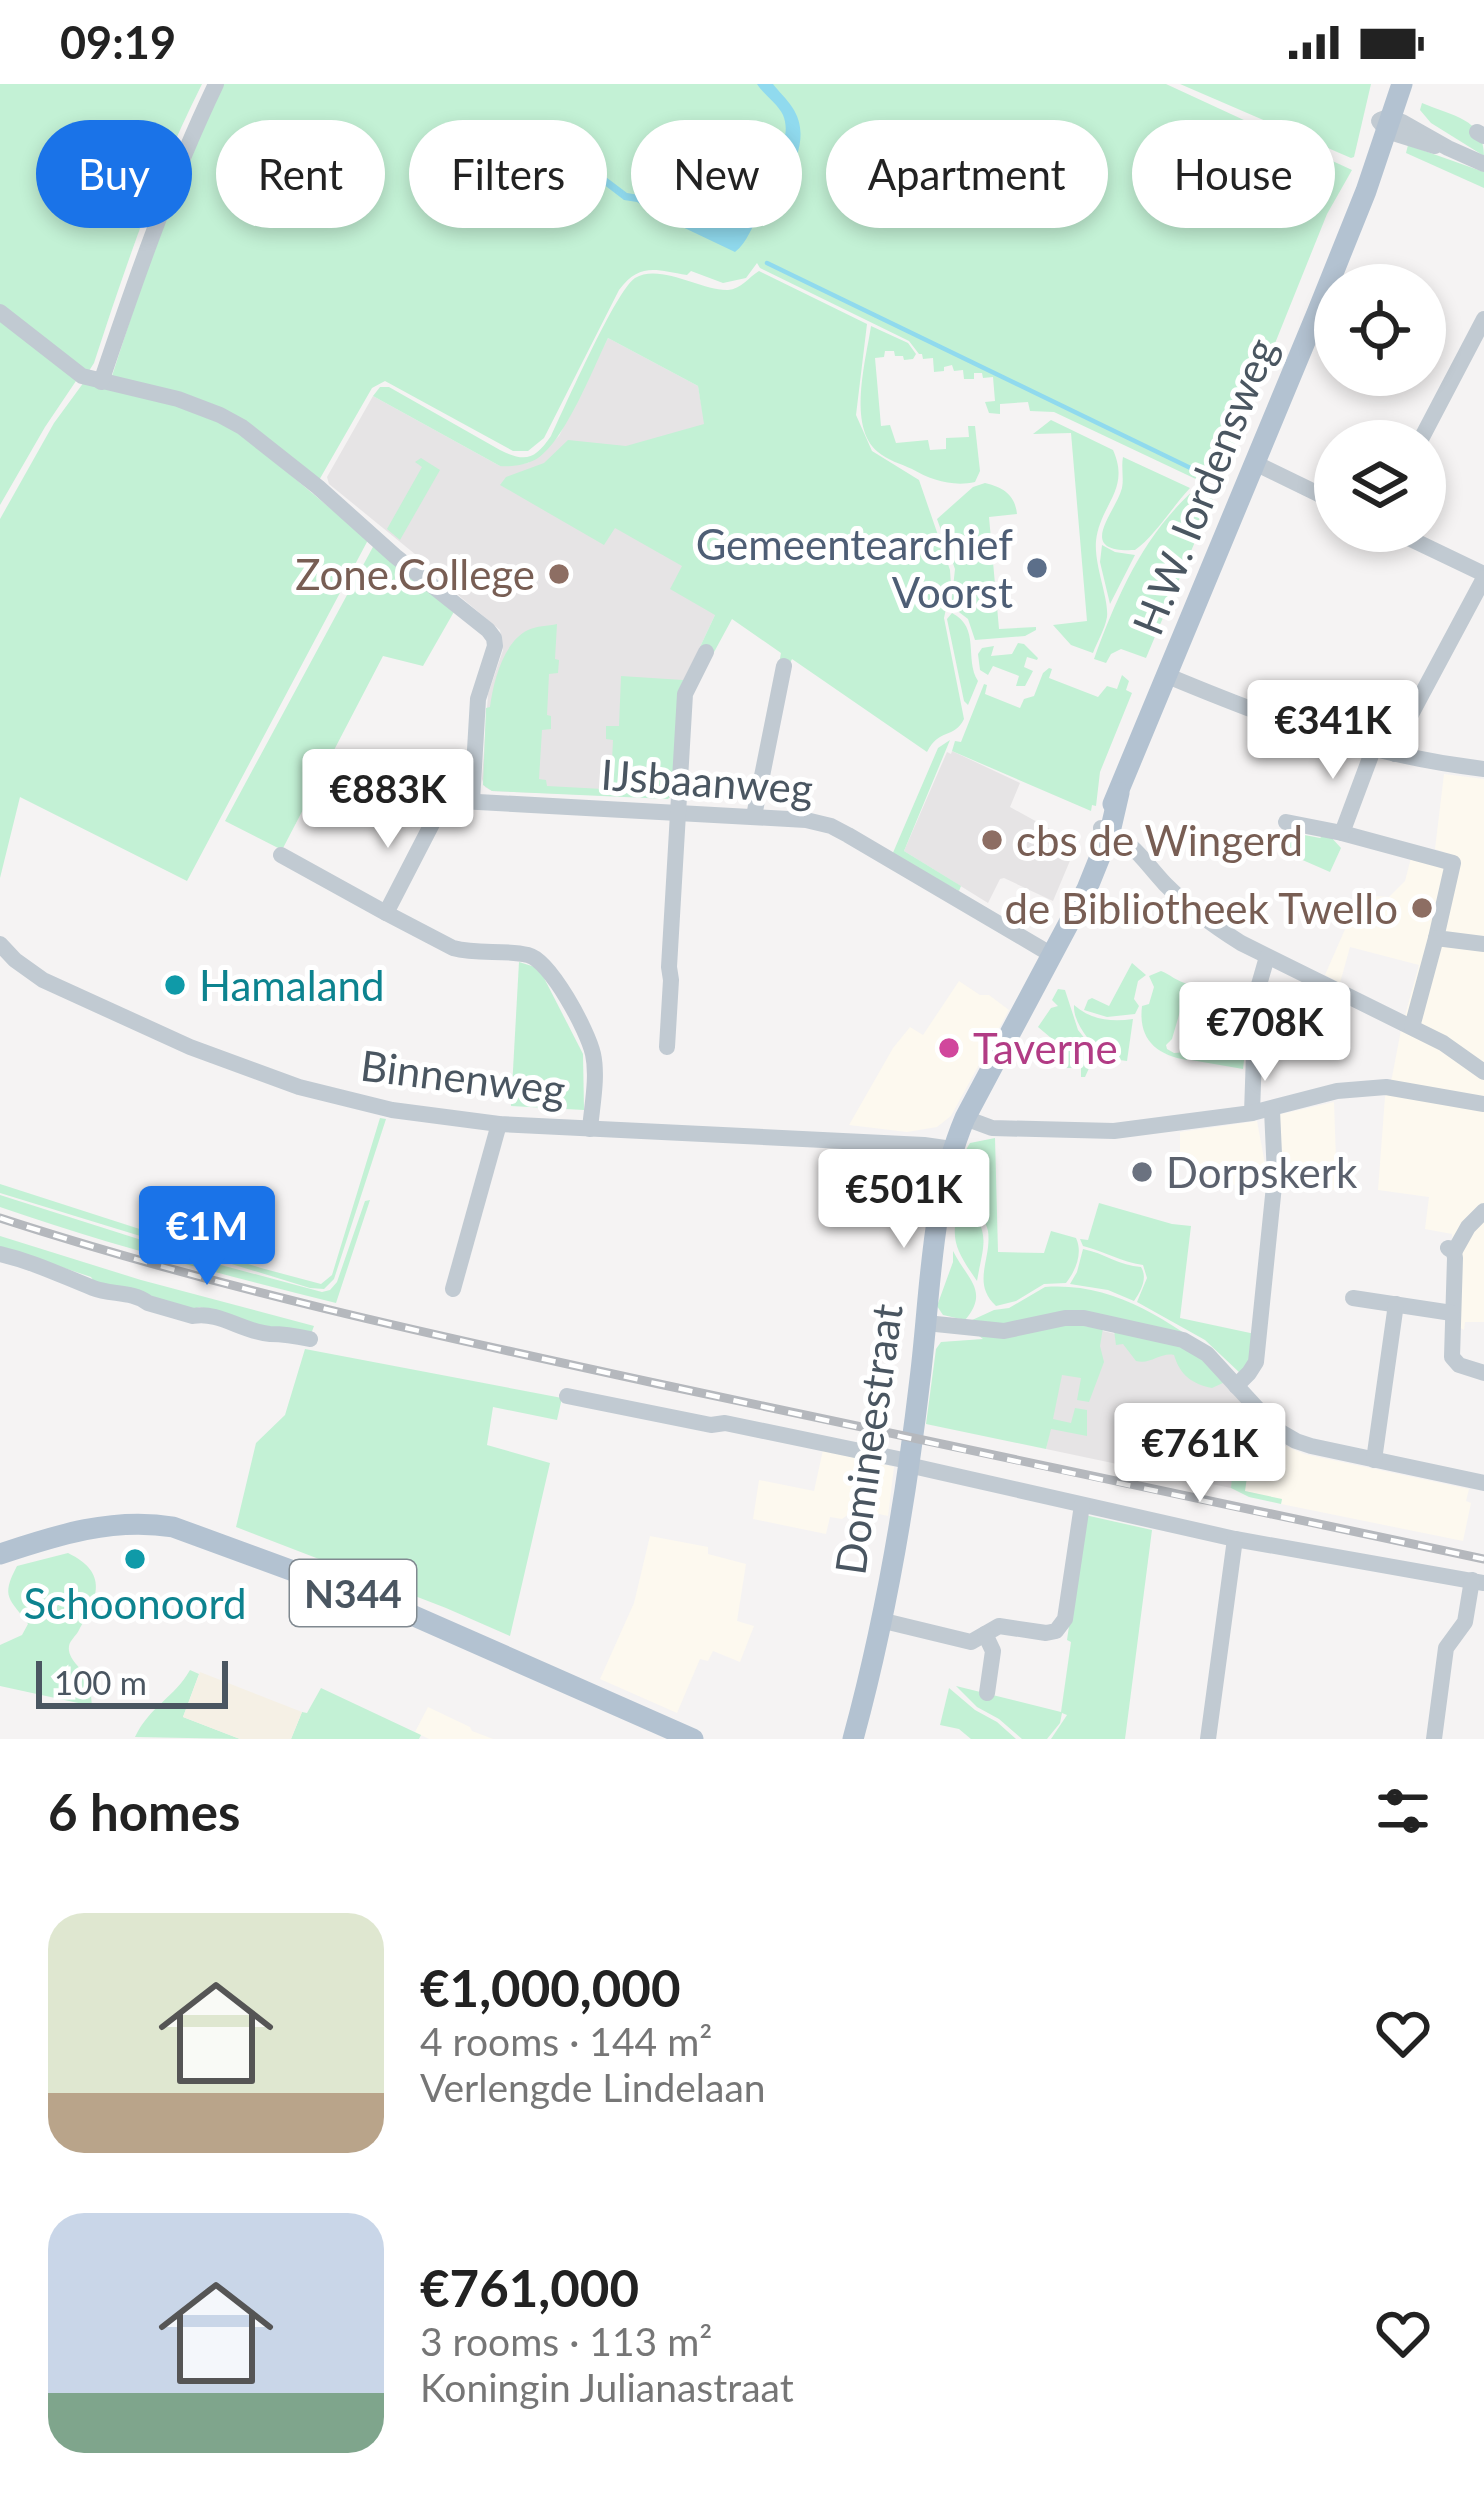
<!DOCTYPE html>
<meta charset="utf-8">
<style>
body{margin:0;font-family:Lato,sans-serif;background:#f6f6f6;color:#222;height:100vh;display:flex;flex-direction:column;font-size:45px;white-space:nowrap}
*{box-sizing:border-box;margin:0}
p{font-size:39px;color:#767676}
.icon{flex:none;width:66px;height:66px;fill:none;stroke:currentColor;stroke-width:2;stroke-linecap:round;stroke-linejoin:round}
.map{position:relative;height:1655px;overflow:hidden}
.details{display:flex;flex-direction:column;background:#fff;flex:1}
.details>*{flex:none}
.top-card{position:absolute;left:36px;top:36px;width:1413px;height:108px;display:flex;gap:24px}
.buttons{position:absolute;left:1314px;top:180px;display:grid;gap:24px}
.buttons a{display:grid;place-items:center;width:132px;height:132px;border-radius:50%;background:#fff;box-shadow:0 6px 18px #0003;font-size:60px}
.scale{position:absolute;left:36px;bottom:30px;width:192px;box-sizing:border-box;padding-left:12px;border:6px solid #4a5661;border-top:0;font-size:33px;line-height:42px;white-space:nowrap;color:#4a5661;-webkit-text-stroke:9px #fff;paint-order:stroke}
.price{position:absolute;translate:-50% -102px;padding:0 27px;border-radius:12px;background:#fff;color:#222;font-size:39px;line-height:78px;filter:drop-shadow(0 3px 6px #0008)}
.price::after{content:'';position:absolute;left:50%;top:72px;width:36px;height:27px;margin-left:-18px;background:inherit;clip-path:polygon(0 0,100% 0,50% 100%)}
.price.on{background:#1a73e8;color:#fff}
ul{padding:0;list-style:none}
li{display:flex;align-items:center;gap:36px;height:300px;padding:0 48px}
li span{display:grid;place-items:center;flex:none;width:336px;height:240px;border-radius:36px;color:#555}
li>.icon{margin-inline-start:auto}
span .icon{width:144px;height:144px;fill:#fffc;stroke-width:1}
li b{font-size:51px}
h2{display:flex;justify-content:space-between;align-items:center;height:144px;padding:0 48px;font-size:51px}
.chip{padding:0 42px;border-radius:54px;background:#fff;box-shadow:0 6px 18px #0003;font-size:42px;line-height:108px}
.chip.on{background:#1a73e8;color:#fff}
.status{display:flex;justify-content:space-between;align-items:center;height:84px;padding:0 60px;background:#fff;direction:ltr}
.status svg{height:33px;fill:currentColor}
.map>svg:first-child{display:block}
</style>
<div class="status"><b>09:19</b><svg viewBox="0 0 49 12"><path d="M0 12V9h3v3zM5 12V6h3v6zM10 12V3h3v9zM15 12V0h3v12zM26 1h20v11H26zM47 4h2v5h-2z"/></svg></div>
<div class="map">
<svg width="1484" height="1655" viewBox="0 0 1484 1655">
<rect width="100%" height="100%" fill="#f5f3f3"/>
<g fill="#fdf9ef">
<polygon points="1444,690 1484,695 1484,1238 1465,1238 1464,1246 1459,1243 1452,1150 1425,1145 1429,1113 1378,1106 1385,1013 1392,993 1401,946 1419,881 1350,863 1340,899 1325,891 1360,811 1389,813 1405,797 1411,774 1441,782 1444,768 1435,765"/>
<polygon points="959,897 980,911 989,911 1009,926 951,1032 937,1043 907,1048 849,1041 893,964 910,943 923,951"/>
<polygon points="1299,899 1350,922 1344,961 1296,957 1297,930 1293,929"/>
<polygon points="1334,1018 1337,1106 1280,1104 1277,1031"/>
<polygon points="1257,1037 1265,1080 1265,1105 1193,1095 1193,1074 1180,1073 1180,1048"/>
<polygon points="1286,1362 1304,1370 1469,1405 1466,1417 1471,1419 1463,1457 1281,1420 1282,1416 1245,1407 1248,1385 1266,1379 1266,1375 1275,1372"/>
<polygon points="823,1366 894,1383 888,1432 856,1425 842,1435 830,1433 826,1450 753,1435 759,1396 814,1407"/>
<polygon points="650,1452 708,1463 708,1470 746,1480 737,1537 754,1542 740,1578 713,1567 708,1577 700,1575 677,1629 600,1595 634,1519"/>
<polygon points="428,1623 470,1643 472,1647 493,1655 429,1655 415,1648"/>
</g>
<g fill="#e6e4e5">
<polygon points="608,254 698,302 714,391 715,531 700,563 670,714 492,707 485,703 482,695 488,610 503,566 500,546 451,505 448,497 329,400 327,393 373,312 500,382 528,379 559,352"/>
<polygon points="952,667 1020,699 1010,723 1077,760 1053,817 1004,794 1000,795 988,819 904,767 947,668 951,670"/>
<polygon points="1072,1240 1191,1267 1288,1359 1279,1369 1266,1375 1264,1370 1259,1369 1244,1370 1234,1375 1222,1389 1233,1392 1231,1404 1046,1365"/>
</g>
<g fill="#c3f1d5">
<path d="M 0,0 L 202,0 C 157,89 125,184 94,279 L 87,290 L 0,221 Z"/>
<path d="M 223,0 L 1166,0 L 1352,86 L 1327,130 L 1228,376 L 1218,388 L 1200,397 L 1054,328 L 1030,327 L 1028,318 L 1000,320 L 1000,330 L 989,329 L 985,318 L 995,317 L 993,293 L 983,294 L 982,289 L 974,289 L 974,295 L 964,295 L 963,286 L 954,287 L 952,281 L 944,283 L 944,287 L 934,288 L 933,274 L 923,275 L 922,270 L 919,270 L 909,257 L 760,184 L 757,179 L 746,194 L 723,199 L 691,187 L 687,191 C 656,186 640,178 619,206 L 544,354 L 528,367 L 513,367 L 504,362 L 385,297 L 372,304 L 318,398 L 268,356 L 112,292 L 163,134 Z"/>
<polygon points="1180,0 1371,0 1354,73 1351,74"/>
<path d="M 1422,19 C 1452,32 1484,34 1484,72 L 1431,39 L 1420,26 Z"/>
<polygon points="1408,61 1484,88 1484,104 1406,69"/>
<path d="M 759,187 L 867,240 L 856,331 L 872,367 L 919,396 L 950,486 L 951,502 L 944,534 L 964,635 C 954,655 939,644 927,668 L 792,575 L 789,581 L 779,580 L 781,569 L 732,535 L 713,570 L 700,563 L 715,531 L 670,505 L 682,482 L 615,444 L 604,461 L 500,401 L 506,393 L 544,379 L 568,356 L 626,362 L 704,340 L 698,302 L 608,254 C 593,285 565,356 538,374 C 527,381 512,383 500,382 L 373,312 L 380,303 L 389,303 L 500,366 C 526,379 535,375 551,352 C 564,325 616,206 635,194 C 660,179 702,207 728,206 C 741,205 749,193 759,187 Z"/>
<polygon points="0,232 78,294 45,343 0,421"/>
<path d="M 871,242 L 908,259 L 916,270 L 913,275 L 904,276 L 903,272 L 895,272 L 894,267 L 885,267 L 884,273 L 875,274 L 881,342 L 890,341 L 896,359 L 928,356 L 930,366 L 946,365 L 946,354 L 969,353 L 968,342 L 975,342 L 980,387 L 975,398 C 953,403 931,396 912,385 C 901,380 887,376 878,368 C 847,343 866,276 871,242 Z"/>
<polygon points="84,298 174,318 236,345 368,456 187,797 20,713 0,794 0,435 54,339"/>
<path d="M 1051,336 L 1113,366 C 1131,406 1100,420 1096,457 C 1094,482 1109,514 1107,533 C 1105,545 1097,558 1093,569 L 1071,561 L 1053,541 L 1087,537 L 1071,349 L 1033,350 Z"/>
<path d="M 1123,373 L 1190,404 C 1173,422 1154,453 1135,466 C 1074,469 1115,430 1122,404 C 1124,394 1121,383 1123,373 Z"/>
<polygon points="421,374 440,386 400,456 387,445 422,383 415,378"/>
<path d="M 985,399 C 1002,403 1015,410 1017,430 L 989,433 L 999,545 L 1036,543 L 1036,546 L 1025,552 L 975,556 L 968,535 L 951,522 L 955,485 L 937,435 L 973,403 Z"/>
<path d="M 1194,406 L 1213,415 L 1146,574 L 1121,565 L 1111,570 L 1106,579 L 1094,575 C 1117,512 1143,452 1194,406 Z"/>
<polygon points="374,461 455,526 423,582 383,572 282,766 225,737"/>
<polygon points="1102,461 1115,468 1135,471 1110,520 1100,478"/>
<path d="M 952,529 C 981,544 964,575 978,597 L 968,621 L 964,617 L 947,535 Z"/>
<path d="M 557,540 L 555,575 L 559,576 L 558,589 L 549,590 L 547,631 L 551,632 L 551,645 L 542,646 L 539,695 L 546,696 L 547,702 L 603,705 L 604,699 L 611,698 L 613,656 L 606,655 L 606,642 L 619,642 L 621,592 L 683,596 L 672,710 L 668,715 L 492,707 L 483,701 L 486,624 L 490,623 C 493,599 503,558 528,546 C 536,542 548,542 557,540 Z"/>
<polygon points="1018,559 1024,560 1038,574 1037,576 1027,573 1024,583 1033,587 1025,602 1016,602 1019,592 993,582 988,591 980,586 978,570 982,564 994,562 991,572 1012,570"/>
<polygon points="1049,584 1052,585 1049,594 1098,613 1107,602 1117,605 1122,591 1129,597 1126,606 1132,609 1100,688 1096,722 1092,721 1091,727 952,667 955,657 961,658 984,600 987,601 985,610 1020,624 1024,615 1034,612 1043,589"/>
<polygon points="950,656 904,767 961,802 959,807 892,771 938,664"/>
<polygon points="1284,747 1320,754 1325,750 1329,751 1341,764 1330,788 1275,764 1279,750"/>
<polygon points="519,878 535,883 543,892 583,970 584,1026 511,1022"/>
<polygon points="1132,879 1146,891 1138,897 1134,915 1139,922 1135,930 1107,933 1084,926 1088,916 1092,914 1109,922"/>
<path d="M 1161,887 C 1171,891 1176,897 1188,900 L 1172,955 L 1166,961 L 1167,965 L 1174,969 L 1187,968 L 1189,972 L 1187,976 C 1156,971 1138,955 1142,922 L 1149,920 L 1154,903 L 1149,892 Z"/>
<polygon points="1058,905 1065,906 1078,946 1101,975 1090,982 1085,993 1081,993 1081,984 1063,984 1063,964 1038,943 1051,924 1058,922 1052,916"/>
<polygon points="1232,920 1250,925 1243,985 1191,976 1195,971 1213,975"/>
<path d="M 1074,921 C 1091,936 1111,938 1133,935 L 1127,977 L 1104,974 C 1091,958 1073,940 1074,921 Z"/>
<polygon points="380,1034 386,1035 334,1195 324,1205 310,1204 0,1109 0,1100 261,1184 321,1200 332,1191"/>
<path d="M 995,1054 L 998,1168 L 1044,1169 L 1051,1147 L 1076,1154 C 1083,1169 1076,1186 1066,1199 L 1044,1200 L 1016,1217 L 996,1222 C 971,1199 992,1175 988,1147 C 984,1126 962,1117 960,1096 C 958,1083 963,1070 970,1059 Z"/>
<path d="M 0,1111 L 217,1180 L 322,1208 L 330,1206 L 337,1198 L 365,1117 L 370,1116 L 336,1219 C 223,1191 110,1161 0,1123 Z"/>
<path d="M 962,1116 C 992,1148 984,1157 977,1197 C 955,1165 948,1153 962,1116 Z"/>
<path d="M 1099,1119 L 1172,1140 L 1191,1142 L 1180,1234 L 1255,1250 L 1252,1275 L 1240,1289 L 1205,1256 L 1137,1218 L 1147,1194 L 1143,1181 C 1121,1178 1104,1167 1083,1162 L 1080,1155 L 1088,1156 Z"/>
<polygon points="0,1152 141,1196 314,1242 311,1250 271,1245 200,1223 194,1225 95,1199 91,1193 10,1166 0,1166"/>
<path d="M 1083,1165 C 1104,1169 1120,1182 1141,1183 C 1148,1194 1141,1207 1134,1217 L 1108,1206 L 1070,1200 L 1077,1188 Z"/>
<path d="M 953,1167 C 967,1195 990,1207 965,1236 L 943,1231 L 937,1222 L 953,1178 Z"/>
<path d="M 1045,1203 C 1113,1198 1166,1235 1219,1274 L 1092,1230 L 1005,1241 L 970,1237 L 994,1226 L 1009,1224 Z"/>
<polygon points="1065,1240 1103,1244 1100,1262 1104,1278 1089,1318 1077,1316 1081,1294 1062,1291 1053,1335 1071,1339 1075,1324 1087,1326 1087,1352 1051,1345 1046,1365 926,1340 936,1265 941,1258 983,1255 979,1252"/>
<path d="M 1114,1246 L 1168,1258 L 1197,1270 L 1225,1298 L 1212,1304 C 1192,1300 1180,1291 1174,1271 C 1160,1268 1151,1281 1136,1277 L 1123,1260 L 1116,1261 Z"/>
<polygon points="305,1265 562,1314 557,1336 493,1323 487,1361 550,1379 510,1552 446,1524 236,1443 256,1359 285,1331"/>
<path d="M 1233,1320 L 1239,1321 L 1267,1351 L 1266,1358 C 1246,1362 1233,1351 1226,1333 L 1229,1324 Z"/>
<path d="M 1264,1370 L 1266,1376 L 1264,1389 L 1248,1386 L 1245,1407 L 1282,1415 L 1281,1420 L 1249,1413 L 1231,1404 L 1232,1392 L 1222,1390 C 1232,1371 1245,1370 1264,1370 Z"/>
<polygon points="1085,1431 1152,1446 1125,1655 1051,1655 1067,1631 1062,1629 1060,1639 1047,1655 1022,1655 999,1635 977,1623 956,1602 1061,1628 1071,1558 1067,1556"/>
<path d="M 68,1469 C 109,1489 98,1514 79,1546 C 76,1552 70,1556 69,1562 C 67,1575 82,1584 87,1594 C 91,1602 91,1613 92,1622 L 0,1602 L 0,1561 L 22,1551 L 28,1540 C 10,1514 0,1514 17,1482 Z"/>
<path d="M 190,1586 L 199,1590 L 183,1633 L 240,1655 L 135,1653 C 150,1622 174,1614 190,1586 Z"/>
<polygon points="321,1604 421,1651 419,1655 291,1655 302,1628 307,1629"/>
<polygon points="949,1604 975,1626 997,1638 1016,1655 971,1655 959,1645 940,1641"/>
</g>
<polygon fill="#f5f0e5" points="200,1588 302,1628 291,1655 240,1655 183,1633"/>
<path fill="#90daee" d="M 757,0 L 773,0 C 779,8 787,15 792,23 C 816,58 784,101 762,128 C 751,142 748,158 735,168 L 653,129 L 637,118 L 624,116 L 573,77 L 574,73 L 578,72 L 627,109 L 645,112 L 680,128 L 693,129 C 703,123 705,112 715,106 C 721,75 701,78 684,62 L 689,54 C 700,52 707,64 720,62 L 751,84 C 774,81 793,55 783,31 C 778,20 764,11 757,0 Z"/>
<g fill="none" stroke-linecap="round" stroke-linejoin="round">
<polyline stroke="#90daee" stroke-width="4.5" points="767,179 1207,392"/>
<g stroke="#c1cad2" stroke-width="16">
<polyline points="1380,36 1388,33 1402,38 1448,64 1484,80"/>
<polyline points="1379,37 1387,47 1435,62"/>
<polyline points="1477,48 1484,52"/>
<polyline points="0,228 82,292 178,315 220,331 242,343 318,403 395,472 488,546 494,554 495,562 478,615 472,717"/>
<path d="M 101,298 C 135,197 170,96 216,0"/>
<polyline points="1420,357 1484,235"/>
<polyline points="1255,379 1335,418"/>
<polyline points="1394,447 1484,490"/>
<path d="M 1168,592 C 1276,637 1366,671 1484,685"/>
<polyline points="1395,670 1408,636 1484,494"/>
<polyline points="754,732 784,582"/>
<polyline points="1286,738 1342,749 1453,779 1436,854 1484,860"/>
<path d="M 1101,744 C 1135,759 1141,774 1165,800 C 1188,823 1214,842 1241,859 L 1443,959 L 1484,988"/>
<polyline points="1342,749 1373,666"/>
<polyline points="281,771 386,829 436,732 446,721 460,717 806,736 831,742 848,751 1052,871"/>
<path d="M 386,829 L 453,864 C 478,871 504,865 528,871 C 550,876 588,947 593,970 C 598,993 592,1021 590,1045"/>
<polyline points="0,860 15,876 43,896 190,963 299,1003 392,1026 499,1040 924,1061 952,1065"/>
<polyline points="1412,943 1436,854"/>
<polyline points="667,963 671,896 669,883 685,610 706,568"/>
<polyline points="1252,1029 1256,911 1267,873"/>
<polyline points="965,1034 992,1044 1114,1047 1252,1029 1337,1007 1386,1003 1484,1020"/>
<polyline points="1448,1164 1454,1168 1455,1174 1452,1273 1459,1281 1484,1289"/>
<polyline points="1454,1168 1468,1143 1484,1127"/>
<path d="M 0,1170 C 34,1178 60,1191 93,1204 C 111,1211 132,1207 148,1219 L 193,1232 C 219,1227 243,1248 270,1250 C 284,1250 296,1252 310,1255"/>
<polyline points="453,1205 499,1040"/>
<polyline points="1353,1214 1452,1229"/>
<polyline points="926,1239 1004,1247 1065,1234 1084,1234 1183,1256 1207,1270 1277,1346 1296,1357 1311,1362 1484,1399"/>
<polyline points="1236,1302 1249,1289 1256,1278 1275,1092 1272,1026"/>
<polyline points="567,1312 711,1341 725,1339 908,1377"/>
<polyline points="1374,1376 1396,1220"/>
<polyline points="908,1381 1235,1455 1484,1499"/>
<polyline points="880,1536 971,1558 999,1542 1046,1549 1056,1547 1065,1535 1082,1421"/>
<polyline points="985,1550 993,1567 987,1609"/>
<polyline points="1208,1655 1235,1455"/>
<polyline points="1434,1655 1446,1564 1465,1538 1472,1496"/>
</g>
<g stroke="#b3c2d1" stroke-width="21">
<polyline points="1113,720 1317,229 1366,107 1402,0"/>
<path d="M 0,1470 C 57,1451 113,1433 173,1443 L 405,1528 L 693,1655"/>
<path d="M 853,1655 C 885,1538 906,1415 920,1295 C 931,1206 930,1117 965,1034 L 1087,805 L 1110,748 L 1119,709"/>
</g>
<defs>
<path id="rail" d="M 0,1134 C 216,1204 437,1252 659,1300 C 934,1360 1209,1419 1484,1475"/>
</defs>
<use href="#rail" stroke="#b5b8bd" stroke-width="9"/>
<use href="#rail" stroke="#fff" stroke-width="4.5" stroke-dasharray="14" stroke-linecap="butt"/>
</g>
<circle fill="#5c6f8a" stroke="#fff" stroke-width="4.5" cx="1037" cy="484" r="12"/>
<g fill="#8d6e63" stroke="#fff" stroke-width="4.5">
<circle cx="559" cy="490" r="12"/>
<circle cx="992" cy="756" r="12"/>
<circle cx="1422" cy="824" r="12"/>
</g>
<g fill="#0f9aa8" stroke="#fff" stroke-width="4.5">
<circle cx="175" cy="901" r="12"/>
<circle cx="135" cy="1475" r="12"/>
</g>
<circle fill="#d1479c" stroke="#fff" stroke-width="4.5" cx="949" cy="964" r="12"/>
<circle fill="#6b7280" stroke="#fff" stroke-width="4.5" cx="1142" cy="1088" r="12"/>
<g text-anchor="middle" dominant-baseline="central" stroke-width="10" stroke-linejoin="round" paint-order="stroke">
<rect fill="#fff" stroke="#808990" stroke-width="3" x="290" y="1476" width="126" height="66" rx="9"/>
<g font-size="39" font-weight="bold" fill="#4a5661">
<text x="353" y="1509">N344</text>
</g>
<g font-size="42" fill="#4a5661" stroke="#fff">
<text transform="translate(1204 402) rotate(-68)">H.W. Iordensweg</text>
<text transform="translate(707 697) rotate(4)">IJsbaanweg</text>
<text transform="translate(463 993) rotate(7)">Binnenweg</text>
<text transform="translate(868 1355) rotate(-82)">Domineestraat</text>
</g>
<g font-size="42" fill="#4e5e75" stroke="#fff" text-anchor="end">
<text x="1013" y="460">Gemeentearchief<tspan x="1013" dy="48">Voorst</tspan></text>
</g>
<g font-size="42" fill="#785e54" stroke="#fff" text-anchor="end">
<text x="535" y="490">Zone.College</text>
<text x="1016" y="756" text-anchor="start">cbs de Wingerd</text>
<text x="1398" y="824">de Bibliotheek Twello</text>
</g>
<g font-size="42" fill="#0d838f" stroke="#fff" text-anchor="start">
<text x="199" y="901">Hamaland</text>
<text x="135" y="1519" text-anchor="middle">Schoonoord</text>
</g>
<g font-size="42" fill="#b23c85" stroke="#fff" text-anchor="start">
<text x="973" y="964">Taverne</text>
</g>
<g font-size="42" fill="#5b616d" stroke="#fff" text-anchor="start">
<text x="1166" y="1088">Dorpskerk</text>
</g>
</g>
</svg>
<div class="buttons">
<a><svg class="icon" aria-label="locate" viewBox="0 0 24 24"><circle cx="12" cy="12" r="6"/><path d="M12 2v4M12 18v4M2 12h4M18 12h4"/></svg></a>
<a><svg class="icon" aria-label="layers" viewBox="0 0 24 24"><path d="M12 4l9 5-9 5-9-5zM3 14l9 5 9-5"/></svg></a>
</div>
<div class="scale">100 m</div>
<b class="price" style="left:1333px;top:698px">€341K</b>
<b class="price" style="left:388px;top:767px">€883K</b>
<b class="price" style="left:1265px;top:1000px">€708K</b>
<b class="price" style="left:904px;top:1167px">€501K</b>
<b class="price on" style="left:207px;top:1204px">€1M</b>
<b class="price" style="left:1200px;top:1421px">€761K</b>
<div class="top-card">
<a class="chip on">Buy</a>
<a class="chip">Rent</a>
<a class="chip">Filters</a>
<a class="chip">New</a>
<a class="chip">Apartment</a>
<a class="chip">House</a>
</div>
</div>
<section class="details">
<h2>6 homes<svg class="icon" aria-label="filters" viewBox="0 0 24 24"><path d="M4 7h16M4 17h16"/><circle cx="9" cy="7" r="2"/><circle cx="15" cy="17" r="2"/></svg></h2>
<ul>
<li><span style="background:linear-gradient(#dfe7d0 75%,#b9a48a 0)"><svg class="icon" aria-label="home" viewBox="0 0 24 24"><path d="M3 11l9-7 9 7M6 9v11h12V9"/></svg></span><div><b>€1,000,000</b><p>4 rooms · 144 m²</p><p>Verlengde Lindelaan</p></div><svg class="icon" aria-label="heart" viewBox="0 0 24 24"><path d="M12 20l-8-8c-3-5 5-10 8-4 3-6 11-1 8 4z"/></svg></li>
<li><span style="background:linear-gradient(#c9d6e8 75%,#7fa58c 0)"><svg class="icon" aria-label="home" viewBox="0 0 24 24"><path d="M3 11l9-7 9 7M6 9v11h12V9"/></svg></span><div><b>€761,000</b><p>3 rooms · 113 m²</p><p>Koningin Julianastraat</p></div><svg class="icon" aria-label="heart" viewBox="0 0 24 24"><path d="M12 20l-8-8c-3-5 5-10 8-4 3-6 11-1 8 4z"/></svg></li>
</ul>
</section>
